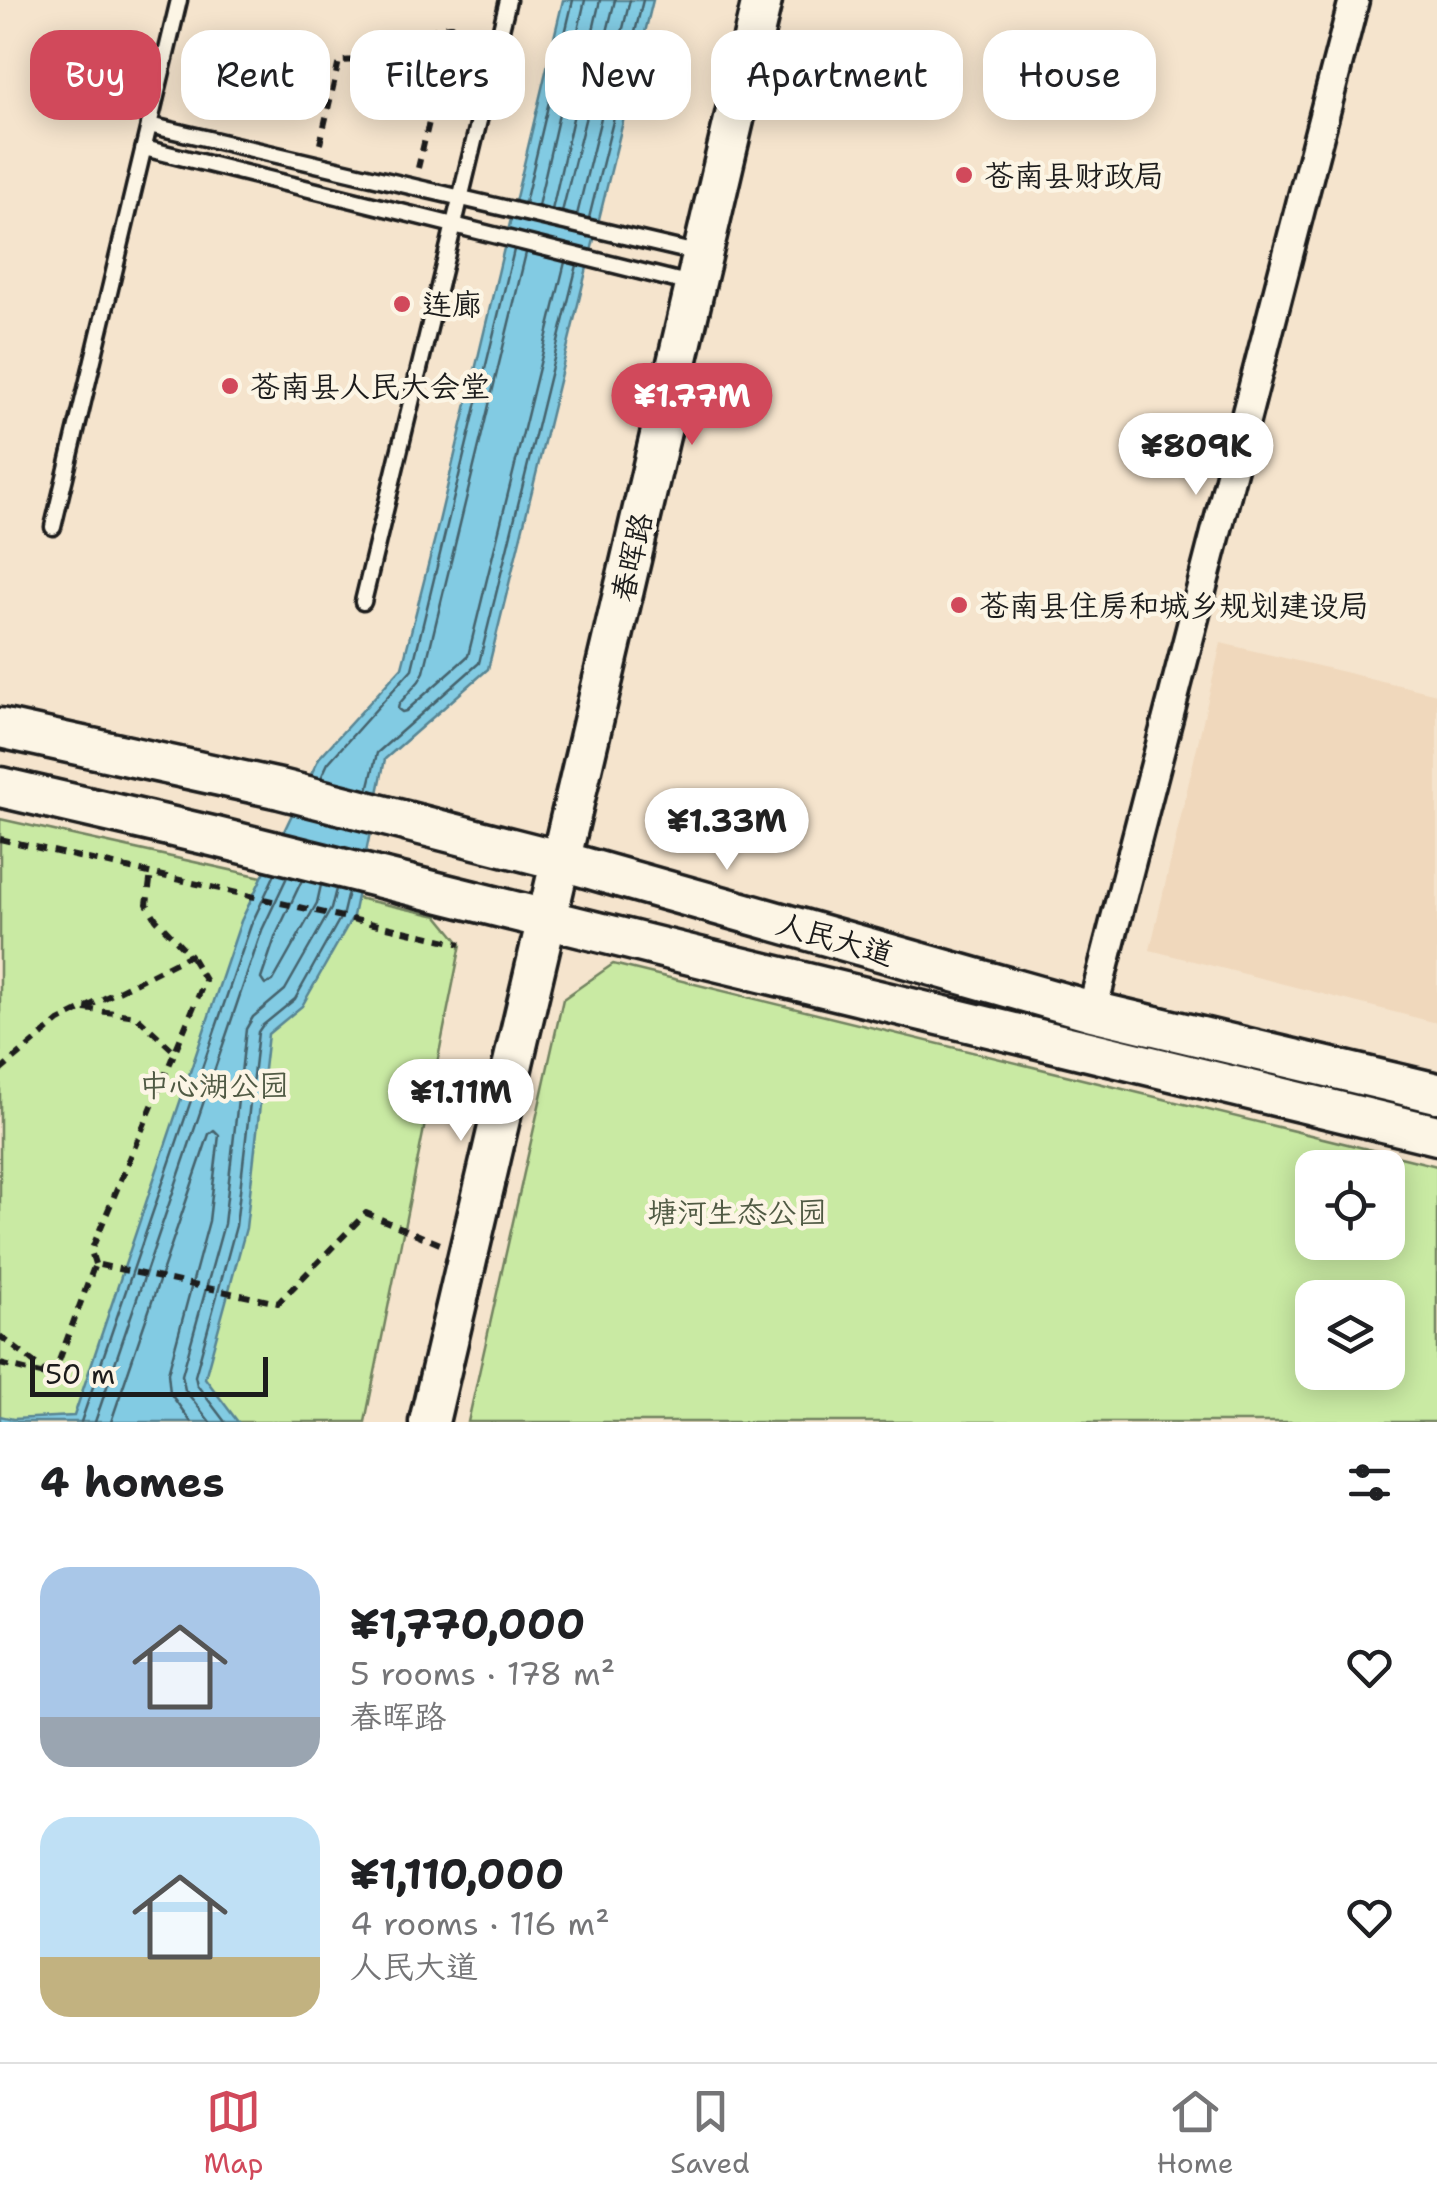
<!DOCTYPE html>
<meta charset="utf-8">
<style>
body{margin:0;font-family:"Shantell Sans","LXGW WenKai TC",sans-serif;background:#f6f6f6;color:#202124;height:100vh;display:flex;flex-direction:column;font-size:38px;white-space:nowrap}
*{box-sizing:border-box;margin:0}
p{font-size:32px;color:#757577}
.icon{flex:none;width:55px;height:55px;fill:none;stroke:currentColor;stroke-width:2;stroke-linecap:round;stroke-linejoin:round}
.map{position:relative;height:1422px;overflow:hidden}
.drawer{display:flex;flex-direction:column;background:#fff;flex:1}
.drawer>*{flex:none}
.guide{position:absolute;left:30px;top:30px;width:1378px;height:90px;display:flex;gap:20px}
.controls{position:absolute;left:1295px;top:1150px;display:grid;gap:20px}
.controls a{display:grid;place-items:center;width:110px;height:110px;border-radius:20px;background:#fff;box-shadow:0 5px 25px #0003;font-size:50px}
.scale{position:absolute;left:30px;bottom:25px;width:238px;box-sizing:border-box;padding-left:10px;border:5px solid #1c1c1c;border-top:0;font-size:28px;line-height:35px;white-space:nowrap;color:#1c1c1c;-webkit-text-stroke:8px #fcf5e5;paint-order:stroke}
.price{position:absolute;translate:-50% -85px;padding:0 22px;border-radius:35px;background:#fff;color:#222;font-size:32px;line-height:65px;filter:drop-shadow(0 2px 5px #0008)}
.price::after{content:'';position:absolute;left:50%;top:60px;width:30px;height:22px;margin-left:-15px;background:inherit;clip-path:polygon(0 0,100% 0,50% 100%)}
.price.selected{background:#d1495b;color:#fff}
ul{padding:0;list-style:none}
li{display:flex;align-items:center;gap:30px;height:250px;padding:0 40px}
li span{display:grid;place-items:center;flex:none;width:280px;height:200px;border-radius:30px;color:#555}
li>.icon{margin-inline-start:auto}
span .icon{width:120px;height:120px;fill:#fffc;stroke-width:1}
li b{font-size:42px}
h2{display:flex;justify-content:space-between;align-items:center;height:120px;padding:0 40px;font-size:42px}
.pill{padding:0 35px;border-radius:30px;background:#fff;box-shadow:0 5px 25px #0003;font-size:35px;line-height:90px}
.pill.selected{background:#d1495b;color:#fff}
.tabs{display:flex;justify-content:space-around;align-items:center;height:140px;border-top:2px solid #e0e0e0;background:#fff;font-size:28px;color:#757577}
.tabs a{display:grid;justify-items:center;gap:5px}
.tabs .selected{color:#d1495b}
.map>svg:first-child{display:block}
</style>
<div class="map">
<svg width="1437" height="1422" viewBox="0 0 1437 1422">
<rect width="100%" height="100%" fill="#f5e4cd"/>
<filter id="ink" filterUnits="userSpaceOnUse"><feTurbulence type="fractalNoise" baseFrequency=".01" numOctaves="2"/><feDisplacementMap in="SourceGraphic" scale="20" xChannelSelector="R" yChannelSelector="G"/><feConvolveMatrix kernelMatrix="1 2 1 2 8 2 1 2 1" color-interpolation-filters="sRGB"/></filter>
<g filter="url(#ink)">
<polygon fill="#f0d8bc" points="1221,643 1437,694 1437,1023 1150,950"/>
<g fill="#c9eaa3" stroke="#728360" stroke-width="2.5" fill-rule="evenodd">
<polygon points="0,819 438,916 461,944 365,1422 0,1422"/>
<path d="M 613,964 L 1437,1166 L 1437,1422 L 468,1422 L 563,999 ZM 1312,1168 L 1388,1168 L 1388,1242 L 1312,1242 ZM 1312,1298 L 1388,1298 L 1388,1372 L 1312,1372 Z"/>
</g>
<polygon fill="#82cbe3" stroke="#598593" stroke-width="2.5" points="563,0 653,0 488,669 385,759 353,916 302,1006 268,1034 246,1228 205,1378 238,1422 0,1422 0,1416 13,1419 74,1416 241,921 319,758 402,667 437,530"/>
<g fill="none" stroke-linecap="round" stroke-linejoin="round">
<g stroke="#45626c" stroke-width="2.5">
<polyline points="525,203 573,0"/>
<polyline points="538,206 585,0"/>
<polyline points="552,210 600,0"/>
<polyline points="562,212 615,0"/>
<polyline points="577,215 630,0"/>
<polyline points="589,218 643,0"/>
<polyline points="526,253 424,672 419,681 399,704 398,709 402,712 406,711 468,656 565,262"/>
<polyline points="321,778 328,763 412,669 514,250"/>
<polyline points="368,790 377,753 479,663 577,265"/>
<polyline points="302,880 276,935 261,979 265,985 273,981 317,903 321,885"/>
<polyline points="81,1422 251,925 275,874"/>
<polyline points="95,1422 262,930 287,877"/>
<polyline points="111,1422 209,1134 214,1130 219,1135 209,1221 168,1373 170,1393 191,1422"/>
<polyline points="210,1422 185,1390 182,1375 224,1224 246,1029 253,1017 285,990 331,909 336,889"/>
<polyline points="225,1422 197,1385 195,1376 236,1226 258,1032 262,1026 295,999 343,913 348,892"/>
</g>
<defs>
<g id="lane">
<polyline points="149,125 701,254"/>
<polyline points="144,148 691,284"/>
<polyline points="53,527 179,0"/>
<polyline points="363,602 508,0"/>
</g>
<polyline id="street" points="1092,1011 1354,0"/>
<g id="secondary">
<polyline points="0,728 280,789 562,861 1092,1011 1437,1093"/>
<polyline points="0,787 212,836 703,958 1437,1135"/>
<polyline points="429,1422 762,0"/>
</g>
</defs>
<use href="#lane" stroke="#1c1c1c" stroke-width="21"/>
<use href="#street" stroke="#1c1c1c" stroke-width="35"/>
<use href="#secondary" stroke="#1c1c1c" stroke-width="45"/>
<g stroke="#1c1c1c" stroke-width="6" stroke-dasharray="10 8" stroke-linecap="butt">
<path d="M 320,144 L 339,61 C 355,60 372,60 387,54 C 405,47 436,24 452,26 L 418,168"/>
<polyline points="0,839 461,944"/>
<polyline points="85,1009 136,1016 175,1052"/>
<polyline points="0,1071 59,1021 190,955 156,919 147,904 151,873"/>
<polyline points="95,1264 91,1251 205,980 190,955"/>
<polyline points="0,1336 50,1375"/>
<polyline points="0,1364 53,1377 95,1264 278,1303 366,1213 440,1244"/>
</g>
<use href="#lane" stroke="#fcf5e5" stroke-width="14"/>
<use href="#street" stroke="#fcf5e5" stroke-width="28"/>
<use href="#secondary" stroke="#fcf5e5" stroke-width="38"/>
</g>
</g>
<g fill="#d1495b" stroke="#fcf5e5" stroke-width="4">
<circle cx="964" cy="175" r="10"/>
<circle cx="402" cy="304" r="10"/>
<circle cx="230" cy="386" r="10"/>
<circle cx="959" cy="605" r="10"/>
</g>
<g text-anchor="middle" dominant-baseline="central" stroke-width="9" stroke-linejoin="round" paint-order="stroke">
<g font-size="30" fill="#1c1c1c" stroke="#fcf5e5" text-anchor="start">
<text x="984" y="175">苍南县财政局</text>
<text x="422" y="304">连廊</text>
<text x="250" y="386">苍南县人民大会堂</text>
<text x="979" y="605">苍南县住房和城乡规划建设局</text>
</g>
<g font-size="30" fill="#1c1c1c" stroke="#fcf5e5">
<text transform="translate(632 557) rotate(-77)">春晖路</text>
<text transform="translate(835 939) rotate(16)">人民大道</text>
</g>
<g font-size="30" fill="#505a44" stroke="#fcf5e5">
<text x="214" y="1085">中心湖公园</text>
<text x="737" y="1212">塘河生态公园</text>
</g>
</g>
</svg>
<div class="controls">
<a><svg class="icon" aria-label="locate" viewBox="0 0 24 24"><circle cx="12" cy="12" r="6"/><path d="M12 2v4M12 18v4M2 12h4M18 12h4"/></svg></a>
<a><svg class="icon" aria-label="layers" viewBox="0 0 24 24"><path d="M12 4l9 5-9 5-9-5zM3 14l9 5 9-5"/></svg></a>
</div>
<div class="scale">50 m</div>
<b class="price selected" style="left:692px;top:448px">¥1.77M</b>
<b class="price" style="left:1196px;top:498px">¥809K</b>
<b class="price" style="left:727px;top:873px">¥1.33M</b>
<b class="price" style="left:461px;top:1144px">¥1.11M</b>
<div class="guide">
<a class="pill selected">Buy</a>
<a class="pill">Rent</a>
<a class="pill">Filters</a>
<a class="pill">New</a>
<a class="pill">Apartment</a>
<a class="pill">House</a>
</div>
</div>
<section class="drawer">
<h2>4 homes<svg class="icon" aria-label="filters" viewBox="0 0 24 24"><path d="M4 7h16M4 17h16"/><circle cx="9" cy="7" r="2"/><circle cx="15" cy="17" r="2"/></svg></h2>
<ul>
<li><span style="background:linear-gradient(#a9c7e8 75%,#9aa5b1 0)"><svg class="icon" aria-label="home" viewBox="0 0 24 24"><path d="M3 11l9-7 9 7M6 9v11h12V9"/></svg></span><div><b>¥1,770,000</b><p>5 rooms · 178 m²</p><p>春晖路</p></div><svg class="icon" aria-label="heart" viewBox="0 0 24 24"><path d="M12 20l-8-8c-3-5 5-10 8-4 3-6 11-1 8 4z"/></svg></li>
<li><span style="background:linear-gradient(#bfe0f5 70%,#c2b280 0)"><svg class="icon" aria-label="home" viewBox="0 0 24 24"><path d="M3 11l9-7 9 7M6 9v11h12V9"/></svg></span><div><b>¥1,110,000</b><p>4 rooms · 116 m²</p><p>人民大道</p></div><svg class="icon" aria-label="heart" viewBox="0 0 24 24"><path d="M12 20l-8-8c-3-5 5-10 8-4 3-6 11-1 8 4z"/></svg></li>
</ul>
</section>
<nav class="tabs">
<a class="selected"><svg class="icon" aria-label="map" viewBox="0 0 24 24"><path d="M3 6l6-2 6 2 6-2v14l-6 2-6-2-6 2zM9 4v14M15 6v14"/></svg>Map</a>
<a><svg class="icon" aria-label="saved" viewBox="0 0 24 24"><path d="M7 4h10v16l-5-4-5 4z"/></svg>Saved</a>
<a><svg class="icon" aria-label="home" viewBox="0 0 24 24"><path d="M3 11l9-7 9 7M6 9v11h12V9"/></svg>Home</a>
</nav>
